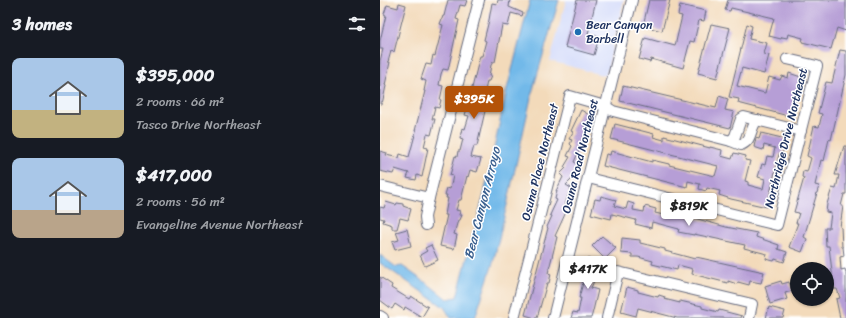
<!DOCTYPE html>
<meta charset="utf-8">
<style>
body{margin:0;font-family:Sriracha,sans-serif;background:#242831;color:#f1f3f6;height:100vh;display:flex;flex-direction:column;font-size:15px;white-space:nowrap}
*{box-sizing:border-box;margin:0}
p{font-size:13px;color:#9ea1a6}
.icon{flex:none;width:22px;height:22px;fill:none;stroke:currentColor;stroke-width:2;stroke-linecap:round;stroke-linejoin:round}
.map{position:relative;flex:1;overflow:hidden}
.drawer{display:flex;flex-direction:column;background:#171b24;width:380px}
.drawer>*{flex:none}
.tools{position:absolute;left:410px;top:262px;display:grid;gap:8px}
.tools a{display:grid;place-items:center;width:44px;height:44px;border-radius:50%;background:#171b24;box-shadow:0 1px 3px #0004;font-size:20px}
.price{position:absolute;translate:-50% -34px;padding:0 9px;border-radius:4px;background:#fff;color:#222;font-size:13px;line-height:26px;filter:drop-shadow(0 1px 2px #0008)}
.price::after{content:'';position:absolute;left:50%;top:24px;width:12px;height:9px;margin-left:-6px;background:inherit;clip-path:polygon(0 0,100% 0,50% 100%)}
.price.active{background:#b45309;color:#fff}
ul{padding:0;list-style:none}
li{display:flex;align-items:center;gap:12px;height:100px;padding:0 12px}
li span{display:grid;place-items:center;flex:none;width:112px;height:80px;border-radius:8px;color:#555}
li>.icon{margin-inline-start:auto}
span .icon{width:48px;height:48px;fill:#fffc;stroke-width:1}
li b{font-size:17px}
h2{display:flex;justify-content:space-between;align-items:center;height:48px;padding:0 12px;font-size:17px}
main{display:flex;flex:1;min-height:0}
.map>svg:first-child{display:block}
</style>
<main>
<section class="drawer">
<h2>3 homes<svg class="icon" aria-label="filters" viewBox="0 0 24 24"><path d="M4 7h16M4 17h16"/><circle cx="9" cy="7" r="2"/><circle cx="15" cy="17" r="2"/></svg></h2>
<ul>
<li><span style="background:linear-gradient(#a9c7e8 65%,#c2b280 0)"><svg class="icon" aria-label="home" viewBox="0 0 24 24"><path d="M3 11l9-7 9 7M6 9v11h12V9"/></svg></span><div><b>$395,000</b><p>2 rooms · 66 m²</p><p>Tasco Drive Northeast</p></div></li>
<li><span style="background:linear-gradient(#a9c7e8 65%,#b9a48a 0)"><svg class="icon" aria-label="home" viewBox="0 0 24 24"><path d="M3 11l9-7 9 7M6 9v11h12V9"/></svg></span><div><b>$417,000</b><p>2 rooms · 56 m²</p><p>Evangeline Avenue Northeast</p></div></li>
</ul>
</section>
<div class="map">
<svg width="466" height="318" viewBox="0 0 466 318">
<rect width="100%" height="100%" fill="#fff"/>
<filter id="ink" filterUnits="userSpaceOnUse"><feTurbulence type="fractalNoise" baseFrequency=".025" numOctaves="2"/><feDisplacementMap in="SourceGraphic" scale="8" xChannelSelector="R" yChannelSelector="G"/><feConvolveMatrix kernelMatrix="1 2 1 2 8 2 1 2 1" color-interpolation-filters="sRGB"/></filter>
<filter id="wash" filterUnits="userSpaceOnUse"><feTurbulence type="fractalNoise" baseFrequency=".012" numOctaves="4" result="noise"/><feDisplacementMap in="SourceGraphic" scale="16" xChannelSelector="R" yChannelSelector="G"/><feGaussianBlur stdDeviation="0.9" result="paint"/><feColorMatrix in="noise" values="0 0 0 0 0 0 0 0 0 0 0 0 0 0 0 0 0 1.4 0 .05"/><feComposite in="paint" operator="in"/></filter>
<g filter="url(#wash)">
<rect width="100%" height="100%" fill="#f3daba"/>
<polygon fill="#d1d9f9" points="186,0 244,0 226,76 170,61"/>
<polygon fill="#72b9e9" stroke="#4674a4" points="150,0 179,0 152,93 127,205 113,263 95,318 71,318 64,307 0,263 0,255 16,267 22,266 25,268 52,287 67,299 77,297 104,194 127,89"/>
<g id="blocks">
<g fill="#b69ed6">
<polygon points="68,0 87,0 85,6 80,5 76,19 79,20 68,70 63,69 61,74 59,85 63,86 60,100 61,100 59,108 55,107 52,119 55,119 51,135 47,134 44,147 48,148 42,177 37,175 36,180 27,178 29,173 25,172 15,169 13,174 0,171 0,151 7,153 6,155 19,158 20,154 29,157 36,131 35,131 45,91 44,91 46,81 41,79 46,64 51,65 53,55 55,56 63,25 60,24 63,16 64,16"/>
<polygon points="118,0 130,0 129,7 143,13 142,16 131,13 128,26 122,25 115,62 113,62 111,65 109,76 111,76 109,81 107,81 105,91 107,92 102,110 105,111 97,146 94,146 91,157 101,159 97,172 90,170 88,177 87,176 81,200 79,200 76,210 80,211 79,215 82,215 80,220 78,220 74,234 77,235 74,249 60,246 67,215 65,215 68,198 66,198 67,195 65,195 67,188 70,189 73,176 70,175 72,168 75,156 77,157 78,151 80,151 83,139 80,138 82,128 85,129 89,116 85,115 91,96 90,96 100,56 102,56 106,41 104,40 109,20 112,3 117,4"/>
<polygon points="197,0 216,0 208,34 219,37 214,55 185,47"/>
<polygon points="269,0 290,0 282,31 263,26"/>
<polygon points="348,0 466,0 466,31 457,28 451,49 422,42 423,38 408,34 407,38 402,37 401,39 389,36 394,18 351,8 350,11 345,10"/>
<polygon points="19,3 26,5 14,52 11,51 8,62 10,62 5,85 6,86 2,104 0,104 0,61 3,49 0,49 0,41 6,15 4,14 7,5 18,8"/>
<polygon points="300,5 326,11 324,21 319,20 314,42 310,41 303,68 271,59 270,62 259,59 265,38 295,46 302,16 298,15"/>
<polygon points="331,24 350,28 337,78 318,73"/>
<polygon points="367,24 372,26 369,39 387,43 384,54 389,55 384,74 362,68 357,86 385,93 389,77 400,80 402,76 408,78 409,73 421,77 412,117 358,103 359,99 349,97"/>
<polygon points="460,50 466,51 466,75 451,140 449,139 444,161 441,160 435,185 439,186 424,237 427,239 422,252 409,247 418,223 416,223 419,213 414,212 424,178 422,177 423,171 427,172 431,158 427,156 434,126 439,127 442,114 438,113 446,82 452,83"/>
<polygon points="243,86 336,108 339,96 348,99 345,110 354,112 350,128 240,101"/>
<polygon points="201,110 211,116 204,126 208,128 197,150 199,151 194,162 199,165 192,176 193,178 186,185 191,188 183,210 186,212 175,236 177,237 168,273 171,274 169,283 167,283 157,318 155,318 145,315 168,228 167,227 172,216 170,215 177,200 175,199 177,191 176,191 183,177 180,174 186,168 184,167 190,157 187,156 192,146 190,144 192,140 189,139 193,132 191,131"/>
<polygon points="235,124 274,134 273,137 284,140 284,136 330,148 330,147 342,150 341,156 352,159 354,153 366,156 365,160 370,161 365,181 368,182 368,185 383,189 385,179 378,177 382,164 385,165 387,156 393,157 395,148 384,145 383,150 374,147 376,138 379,139 381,133 406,139 402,155 399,154 387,207 351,199 339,195 340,191 327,188 326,191 319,189 320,184 308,181 307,187 223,166 226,154 230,155 231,151 272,162 272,160 289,164 289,165 335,176 338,166 231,139"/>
<polygon points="464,146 466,146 466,194 464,194 461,206 463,206 460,227 461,227 462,247 463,247 464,256 460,257 461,270 465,269 466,273 466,318 460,318 456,299 460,298 457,289 454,289 449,246 446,246 445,228 449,228 451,213 446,212 447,204 452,188 456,189 459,175 455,175"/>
<polygon points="221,196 236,200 234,206 246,209 248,202 254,204 253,210 264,212 265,206 276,209 275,213 288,216 289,211 346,227 377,233 376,237 399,245 398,249 407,252 404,262 395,259 394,261 386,259 387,254 364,248 365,245 314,234 314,235 298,232 299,229 272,222 271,228 255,224 256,220 232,214 231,219 211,214 215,199 220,200"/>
<polygon points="6,202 16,205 17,203 23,204 23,206 31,209 28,220 20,218 17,229 12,229 12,225 3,222 4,219 0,218 0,207 4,208"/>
<polygon points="27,229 31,246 15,250 12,242 19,240 16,232"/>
<polygon points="222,236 236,248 225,259 212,246"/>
<polygon points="242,238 260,240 260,243 285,249 285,251 315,259 316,257 384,272 381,283 370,281 369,285 358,282 357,284 348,281 348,283 312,274 313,269 298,265 297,270 272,264 273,261 258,257 252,257 252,254 241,253"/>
<polygon points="51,245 58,260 45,266 40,255 47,251 45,248"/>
<polygon points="207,258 221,264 211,288 218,290 213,311 211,318 191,318 193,312 198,313 201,298 199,298 205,275 201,273"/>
<polygon points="0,277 12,285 11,288 29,299 31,296 48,307 42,317 25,307 24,310 15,304 12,309 0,300"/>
<polygon points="401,281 402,284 409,282 412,291 405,293 407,299 390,304 385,286"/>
<polygon points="247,287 258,290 258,292 278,297 279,295 285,297 284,299 300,303 300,301 322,306 322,308 338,312 339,310 362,316 361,318 297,318 258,308 256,316 241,312"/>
<polygon points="389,307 405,311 403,318 386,318"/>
</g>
</g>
</g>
<g filter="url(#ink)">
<use href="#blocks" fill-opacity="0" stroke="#676b7e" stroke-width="1"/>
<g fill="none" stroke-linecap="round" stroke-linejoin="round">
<defs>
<g id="minor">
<polyline points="351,141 355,136 361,119 364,117 421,131"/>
<polyline points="208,178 397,225 437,66 407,59"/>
<polyline points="0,186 49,198 99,0"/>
<polyline points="46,225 45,217 49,198"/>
<polyline points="0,316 3,318"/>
<path d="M 134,318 L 190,96 L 225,106 L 233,111 L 351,141 L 361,145 C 373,140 369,130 377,120"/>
<polyline points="173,318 252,0"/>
<polyline points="227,318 238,272 372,304 369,318"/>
</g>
</defs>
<use href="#minor" stroke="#676b7e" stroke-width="12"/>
<use href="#minor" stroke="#fff" stroke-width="10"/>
</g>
</g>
<circle fill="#1f6fb2" stroke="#fff" stroke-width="1.5" cx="198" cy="32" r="4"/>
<g text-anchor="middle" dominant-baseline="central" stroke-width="3" stroke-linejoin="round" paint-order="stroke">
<g font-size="12" fill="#1b2f5e" stroke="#fff" text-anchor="start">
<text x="206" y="25">Bear Canyon<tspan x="206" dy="14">Barbell</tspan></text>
</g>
<g font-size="12" fill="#1b2f5e" stroke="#fff">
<text transform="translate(406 138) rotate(-76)">Northridge Drive Northeast</text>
<text transform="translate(200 156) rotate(-76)">Osuna Road Northeast</text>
<text transform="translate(160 162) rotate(-76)">Osuna Place Northeast</text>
</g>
<g font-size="13" font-style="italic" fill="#395f8f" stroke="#fff">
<text transform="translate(102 203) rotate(-76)">Bear Canyon Arroyo</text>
</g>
</g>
</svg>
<div class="tools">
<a><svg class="icon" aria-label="locate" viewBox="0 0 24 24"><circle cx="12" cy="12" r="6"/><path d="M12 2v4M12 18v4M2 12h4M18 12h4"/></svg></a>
</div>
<b class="price active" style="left:94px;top:120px">$395K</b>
<b class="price" style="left:309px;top:227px">$819K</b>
<b class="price" style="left:208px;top:290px">$417K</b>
</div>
</main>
